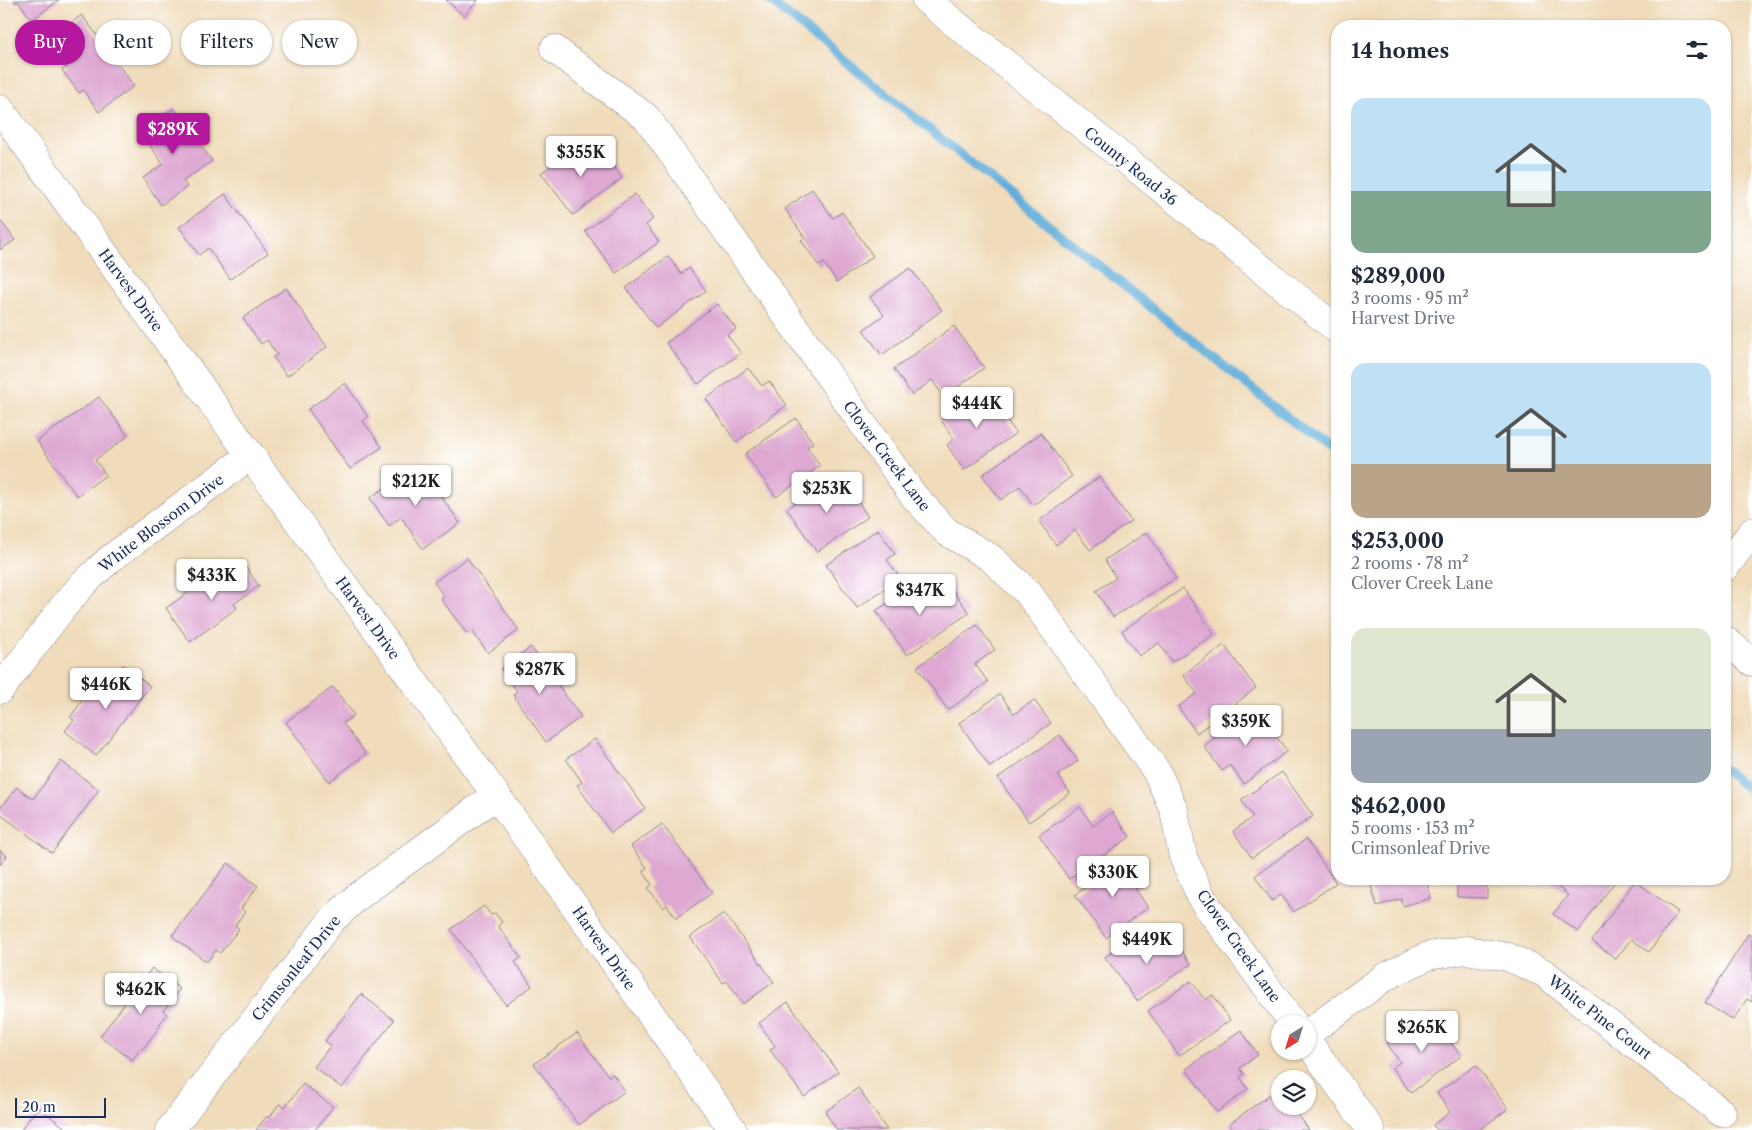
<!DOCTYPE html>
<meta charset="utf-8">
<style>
body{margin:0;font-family:"Libre Caslon Text",serif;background:#f2f2f3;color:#1f2937;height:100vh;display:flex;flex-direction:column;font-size:19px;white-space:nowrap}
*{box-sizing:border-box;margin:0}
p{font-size:16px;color:#747a83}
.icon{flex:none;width:28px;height:28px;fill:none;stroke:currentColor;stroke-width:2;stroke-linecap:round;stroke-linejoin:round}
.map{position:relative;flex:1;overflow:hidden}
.panel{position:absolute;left:1331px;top:20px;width:400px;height:865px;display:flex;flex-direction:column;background:#fff;border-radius:20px;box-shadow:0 1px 4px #0004}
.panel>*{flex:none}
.banner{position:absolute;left:15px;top:20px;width:475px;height:45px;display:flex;gap:10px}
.needle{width:32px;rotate:218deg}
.tools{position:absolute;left:1271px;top:1015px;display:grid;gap:10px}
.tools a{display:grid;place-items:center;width:45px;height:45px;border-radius:50%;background:#fff;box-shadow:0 1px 4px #0004;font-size:25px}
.scale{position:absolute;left:15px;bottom:12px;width:91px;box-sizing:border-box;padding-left:5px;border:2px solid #1b2f5e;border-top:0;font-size:14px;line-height:18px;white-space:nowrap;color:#1b2f5e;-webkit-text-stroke:4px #fff;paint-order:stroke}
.price{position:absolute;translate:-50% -42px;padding:0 11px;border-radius:5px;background:#fff;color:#222;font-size:16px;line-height:32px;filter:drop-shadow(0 1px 2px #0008)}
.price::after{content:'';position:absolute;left:50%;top:30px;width:15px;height:11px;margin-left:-8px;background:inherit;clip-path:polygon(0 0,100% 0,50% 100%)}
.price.active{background:#b5179e;color:#fff}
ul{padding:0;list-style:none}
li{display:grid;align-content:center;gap:10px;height:265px;padding:0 20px}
li span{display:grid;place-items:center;height:155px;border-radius:15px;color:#555}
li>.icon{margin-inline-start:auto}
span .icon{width:90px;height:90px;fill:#fffc;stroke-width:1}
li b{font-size:21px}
h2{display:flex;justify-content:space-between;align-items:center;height:60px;padding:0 20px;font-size:21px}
.pill{padding:0 18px;border-radius:22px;background:#fff;box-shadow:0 1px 4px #0004;font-size:18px;line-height:45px}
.pill.active{background:#b5179e;color:#fff}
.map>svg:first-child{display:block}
</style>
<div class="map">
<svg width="1752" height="1130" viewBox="0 0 1752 1130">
<rect width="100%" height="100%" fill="#fff"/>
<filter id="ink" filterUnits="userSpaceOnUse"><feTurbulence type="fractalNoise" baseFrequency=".02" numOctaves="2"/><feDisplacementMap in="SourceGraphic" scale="10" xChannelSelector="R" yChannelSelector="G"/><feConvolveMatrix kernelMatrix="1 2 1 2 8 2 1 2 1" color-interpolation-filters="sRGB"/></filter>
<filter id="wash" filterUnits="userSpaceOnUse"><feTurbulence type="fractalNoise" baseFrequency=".0096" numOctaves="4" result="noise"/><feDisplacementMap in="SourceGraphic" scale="20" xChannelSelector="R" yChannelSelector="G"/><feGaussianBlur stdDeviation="1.12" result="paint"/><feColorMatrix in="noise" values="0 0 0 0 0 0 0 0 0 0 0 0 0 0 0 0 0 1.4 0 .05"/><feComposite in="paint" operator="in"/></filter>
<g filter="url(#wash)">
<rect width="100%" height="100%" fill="#f0dbba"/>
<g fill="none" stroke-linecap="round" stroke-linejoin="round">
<g stroke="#60add9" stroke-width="9">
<polyline points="769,0 1338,458"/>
<polyline points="1725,770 1752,792"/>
</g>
</g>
<g id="blocks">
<g fill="#dea8d3">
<polygon points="14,0 59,0 32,20 18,1 16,3"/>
<polygon points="446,0 478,0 464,16"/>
<polygon points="82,15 134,86 99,112 83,90 79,93 62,70 67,67 47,40"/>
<polygon points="174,108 212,161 183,181 187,187 161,205 143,178 163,164 140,131"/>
<polygon points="584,142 597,160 605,155 622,178 573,215 541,173"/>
<polygon points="812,189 833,218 842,212 873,256 837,282 824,263 819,266 801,240 805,238 785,209"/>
<polygon points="225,194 268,253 230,279 208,248 199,255 179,227"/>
<polygon points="635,194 653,219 646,225 659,242 616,273 585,231"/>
<polygon points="0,220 15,240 0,250"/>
<polygon points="668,256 681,274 689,268 706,291 656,328 626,288"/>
<polygon points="910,268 942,310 882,355 863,330 884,315 870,297"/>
<polygon points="286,288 327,347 287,376 273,357 277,355 267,340 261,344 243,318"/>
<polygon points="717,304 736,329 727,335 741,353 698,384 666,343"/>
<polygon points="954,326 984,368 944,397 932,380 912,395 894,369"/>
<polygon points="748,368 762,386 769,381 787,405 736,442 706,399"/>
<polygon points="345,383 368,417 363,421 382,447 350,469 308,409"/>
<polygon points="985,389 1016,433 964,470 947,445 954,439 941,420"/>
<polygon points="99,397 128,436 95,460 106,475 77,496 37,441"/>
<polygon points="796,418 813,443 807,447 820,466 776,497 745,454"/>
<polygon points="1041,433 1072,476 1033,505 1020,486 1001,500 982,475"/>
<polygon points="418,464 460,523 423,549 401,517 389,526 370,498"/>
<polygon points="1099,477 1131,521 1090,550 1075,530 1056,545 1039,521"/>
<polygon points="830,478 844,498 852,492 868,517 817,552 787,509"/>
<polygon points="878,529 895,554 887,560 900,578 857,608 826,565"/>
<polygon points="1147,532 1176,578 1113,617 1096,591 1116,578 1105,560"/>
<polygon points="467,558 519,630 488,653 472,631 467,634 441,599 444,597 434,582"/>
<polygon points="241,560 259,586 234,604 237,608 190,642 166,608 213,575 216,578"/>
<polygon points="918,582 932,603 952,589 969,613 907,655 876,611"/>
<polygon points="1183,588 1214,634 1172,662 1159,643 1139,656 1122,631"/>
<polygon points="977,625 995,650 975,664 988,682 948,710 917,667"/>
<polygon points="1224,645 1256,688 1197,733 1178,707 1197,693 1183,675"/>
<polygon points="531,647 581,717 546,742 513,695 517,691 501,669"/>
<polygon points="123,665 150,686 96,756 65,731 74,720 70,717 86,696 90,699 102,683 106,687"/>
<polygon points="333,687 354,715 343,723 366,754 329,782 286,722"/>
<polygon points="1000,694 1014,714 1034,700 1051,723 990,767 959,723"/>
<polygon points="1255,708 1287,751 1244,784 1230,765 1222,771 1204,746"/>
<polygon points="1060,735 1078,761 1058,775 1070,793 1029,822 998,778"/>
<polygon points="595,739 645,808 611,833 577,785 582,782 566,759"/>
<polygon points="61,761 99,790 52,853 0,814 0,808 17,787 33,799"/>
<polygon points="1282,772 1313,816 1252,858 1233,831 1253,817 1241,800"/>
<polygon points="1080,807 1093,826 1112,812 1130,837 1069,879 1039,835"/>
<polygon points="662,824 712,893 676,918 667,905 663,908 648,888 652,885 643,871 647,868 631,846"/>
<polygon points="1306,839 1336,883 1294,912 1281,894 1272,901 1255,876"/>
<polygon points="0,850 7,856 0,865"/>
<polygon points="1125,858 1143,883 1135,889 1148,907 1106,938 1075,895"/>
<polygon points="228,863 258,886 241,908 245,912 235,925 239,929 220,953 216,950 207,962 172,936"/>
<polygon points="1369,879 1426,879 1431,898 1403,906 1401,899 1377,906"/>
<polygon points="1457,879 1487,879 1487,898 1457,897"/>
<polygon points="1550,879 1617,879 1578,932 1553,914 1568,895 1549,880"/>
<polygon points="1635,881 1678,912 1649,952 1631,939 1616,959 1592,941"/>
<polygon points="484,906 491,915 495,913 502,922 498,926 521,958 515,962 532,986 506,1005 451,929"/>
<polygon points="724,913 774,982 743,1004 727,981 723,983 690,937"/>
<polygon points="1748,934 1752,936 1752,1002 1747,999 1733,1020 1705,1003"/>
<polygon points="1137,935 1146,948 1150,946 1155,951 1173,938 1191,964 1137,1001 1105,957"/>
<polygon points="152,968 180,989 163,1011 167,1014 159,1025 160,1026 143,1049 141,1048 132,1060 100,1036"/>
<polygon points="1191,981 1205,1000 1213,995 1230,1020 1179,1056 1148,1011"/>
<polygon points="361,994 394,1020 342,1088 314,1067 331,1045 325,1041"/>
<polygon points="788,1002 838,1072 804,1097 770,1050 775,1046 759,1023"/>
<polygon points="1429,1013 1461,1056 1411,1093 1392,1068 1400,1062 1387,1044"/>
<polygon points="1241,1030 1258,1055 1240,1068 1244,1074 1240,1077 1248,1089 1217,1112 1186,1069"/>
<polygon points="577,1033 609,1077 613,1074 625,1091 579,1125 534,1064"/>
<polygon points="1476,1065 1508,1109 1479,1130 1437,1130 1433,1125 1450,1112 1437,1093"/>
<polygon points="303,1084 333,1107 315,1130 256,1130 267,1116 269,1118 279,1104 285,1107"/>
<polygon points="858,1088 887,1130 837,1130 825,1112"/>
<polygon points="1272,1093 1286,1113 1293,1107 1309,1130 1233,1130 1229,1124"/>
<polygon points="38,1107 68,1130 21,1130"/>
</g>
</g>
</g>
<g filter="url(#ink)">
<use href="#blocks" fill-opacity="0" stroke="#86858c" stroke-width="1"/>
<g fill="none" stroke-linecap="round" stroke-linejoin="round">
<defs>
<g id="minor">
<polyline points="926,0 1338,330"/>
<polyline points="554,49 647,118 913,495 947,532 991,558 1029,594 1157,772 1174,810 1183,857 1202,899 1294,1024"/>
<polyline points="0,109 496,795 733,1130"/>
<polyline points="1725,567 1752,532"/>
<polyline points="1725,640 1752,662"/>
<polyline points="0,690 64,606 83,584 110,559 251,455"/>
<polyline points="1308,1033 1385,977 1428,956 1466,950 1508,957 1544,973 1722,1113"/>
<polyline points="1308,1042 1371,1130"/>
<polyline points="170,1130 332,920 356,898 496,795"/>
</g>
</defs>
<use href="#minor" stroke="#86858c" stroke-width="29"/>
<use href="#minor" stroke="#fff" stroke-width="28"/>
</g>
</g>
<g text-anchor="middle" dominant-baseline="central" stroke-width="4" stroke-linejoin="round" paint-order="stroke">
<g font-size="15" fill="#1b2f5e" stroke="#fff">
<text transform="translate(1131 166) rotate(39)">County Road 36</text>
<text transform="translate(131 290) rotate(54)">Harvest Drive</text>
<text transform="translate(887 456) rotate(53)">Clover Creek Lane</text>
<text transform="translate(161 523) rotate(-37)">White Blossom Drive</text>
<text transform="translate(368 618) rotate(54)">Harvest Drive</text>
<text transform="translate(1239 946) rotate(55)">Clover Creek Lane</text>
<text transform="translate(604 948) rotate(55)">Harvest Drive</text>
<text transform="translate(296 968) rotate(-51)">Crimsonleaf Drive</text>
<text transform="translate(1600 1017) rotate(38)">White Pine Court</text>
</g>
</g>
</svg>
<div class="tools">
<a><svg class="needle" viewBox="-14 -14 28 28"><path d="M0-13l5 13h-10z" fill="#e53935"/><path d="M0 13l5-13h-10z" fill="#747a83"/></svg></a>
<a><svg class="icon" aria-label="layers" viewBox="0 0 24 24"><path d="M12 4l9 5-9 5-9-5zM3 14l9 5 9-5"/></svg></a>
</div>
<div class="scale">20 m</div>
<b class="price active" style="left:173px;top:155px">$289K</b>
<b class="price" style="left:581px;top:178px">$355K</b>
<b class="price" style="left:977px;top:429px">$444K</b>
<b class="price" style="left:416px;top:507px">$212K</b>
<b class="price" style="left:827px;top:514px">$253K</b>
<b class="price" style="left:212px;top:601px">$433K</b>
<b class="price" style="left:920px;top:616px">$347K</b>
<b class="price" style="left:540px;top:695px">$287K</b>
<b class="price" style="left:106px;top:710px">$446K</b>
<b class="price" style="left:1246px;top:747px">$359K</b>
<b class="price" style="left:1113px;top:898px">$330K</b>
<b class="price" style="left:1147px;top:965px">$449K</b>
<b class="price" style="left:141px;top:1015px">$462K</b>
<b class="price" style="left:1422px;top:1053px">$265K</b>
<div class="banner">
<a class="pill active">Buy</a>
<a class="pill">Rent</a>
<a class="pill">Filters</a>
<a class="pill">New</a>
</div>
<section class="panel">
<h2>14 homes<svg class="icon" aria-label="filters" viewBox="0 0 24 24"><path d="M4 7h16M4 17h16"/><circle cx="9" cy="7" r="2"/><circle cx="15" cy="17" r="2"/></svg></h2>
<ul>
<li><span style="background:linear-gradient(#bfe0f5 60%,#7fa58c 0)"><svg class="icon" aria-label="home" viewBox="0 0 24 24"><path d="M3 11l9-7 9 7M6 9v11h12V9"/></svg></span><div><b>$289,000</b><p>3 rooms · 95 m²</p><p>Harvest Drive</p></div></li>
<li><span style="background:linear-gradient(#bfe0f5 65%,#b9a48a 0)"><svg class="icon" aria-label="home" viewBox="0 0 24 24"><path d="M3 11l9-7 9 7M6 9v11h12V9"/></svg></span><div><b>$253,000</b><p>2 rooms · 78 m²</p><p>Clover Creek Lane</p></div></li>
<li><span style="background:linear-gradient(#dfe7d0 65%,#9aa5b1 0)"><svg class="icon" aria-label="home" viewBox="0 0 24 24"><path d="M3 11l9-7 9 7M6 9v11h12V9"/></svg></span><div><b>$462,000</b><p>5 rooms · 153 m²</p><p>Crimsonleaf Drive</p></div></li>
</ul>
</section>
</div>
